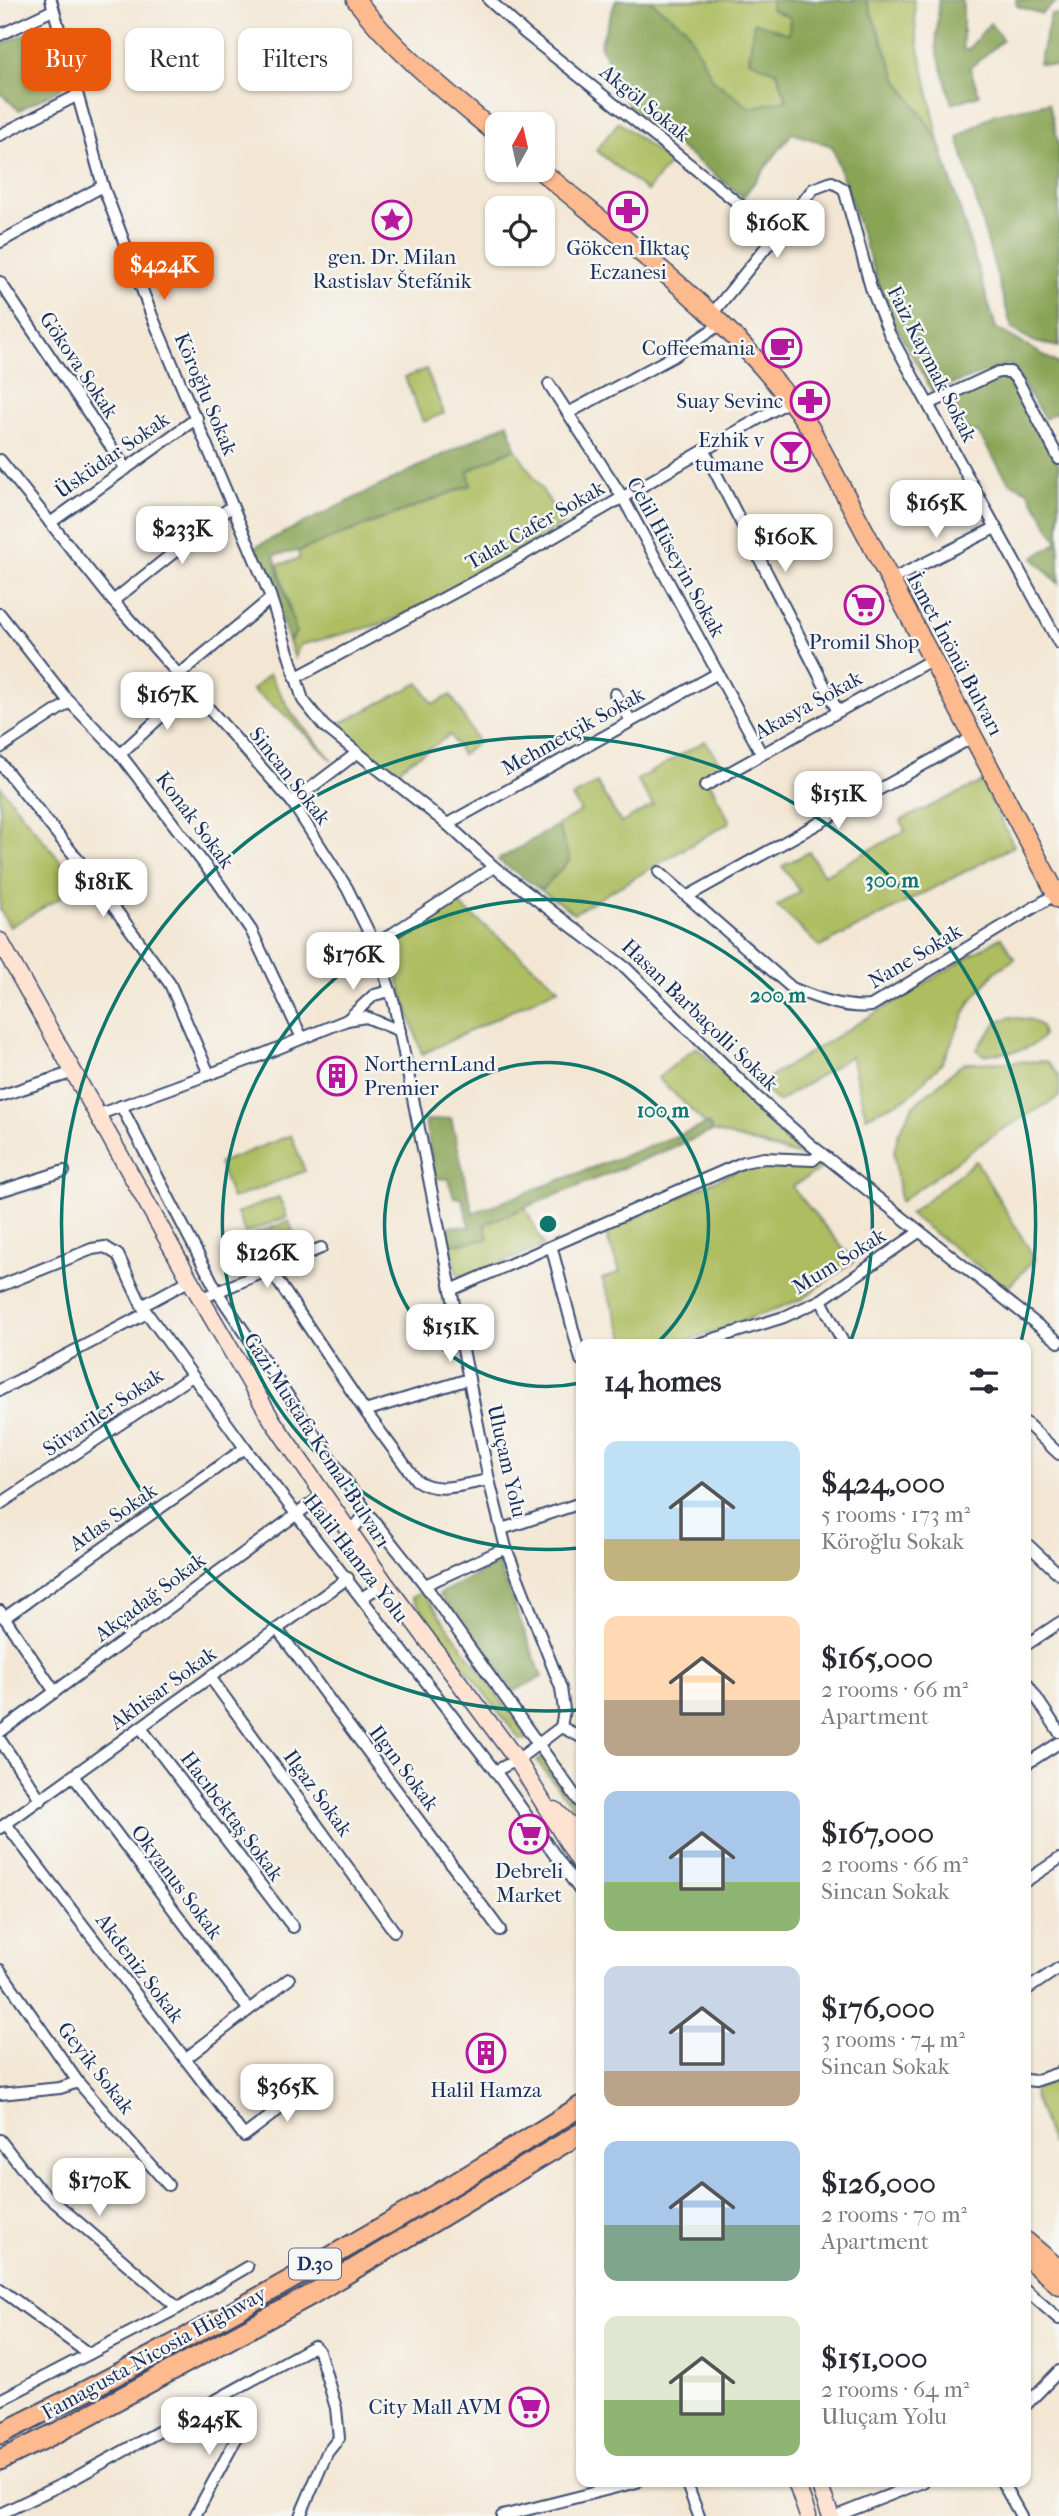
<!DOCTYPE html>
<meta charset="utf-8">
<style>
body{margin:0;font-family:"IM FELL French Canon",serif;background:#f7f7f7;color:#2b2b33;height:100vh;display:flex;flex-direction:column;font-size:26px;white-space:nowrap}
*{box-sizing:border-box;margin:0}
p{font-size:23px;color:#7c7c81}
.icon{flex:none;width:38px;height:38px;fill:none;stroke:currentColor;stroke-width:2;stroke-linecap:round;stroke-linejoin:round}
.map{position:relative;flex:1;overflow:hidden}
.sheet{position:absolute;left:576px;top:1339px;width:455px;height:1148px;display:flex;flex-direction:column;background:#fff;border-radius:14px;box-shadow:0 2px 5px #0004}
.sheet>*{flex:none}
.top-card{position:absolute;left:21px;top:28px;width:450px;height:63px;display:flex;gap:14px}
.needle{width:46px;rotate:8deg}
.fabs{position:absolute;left:485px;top:112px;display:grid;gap:14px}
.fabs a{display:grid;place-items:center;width:70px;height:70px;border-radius:14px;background:#fff;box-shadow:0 2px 5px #0004;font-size:35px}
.price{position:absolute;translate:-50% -60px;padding:0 16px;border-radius:14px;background:#fff;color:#222;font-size:23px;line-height:46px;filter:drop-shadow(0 2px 4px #0008)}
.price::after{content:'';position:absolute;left:50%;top:42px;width:21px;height:16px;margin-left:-10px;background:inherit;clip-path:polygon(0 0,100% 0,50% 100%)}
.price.on{background:#ea580c;color:#fff}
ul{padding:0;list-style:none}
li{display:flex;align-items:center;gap:21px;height:175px;padding:0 28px}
li span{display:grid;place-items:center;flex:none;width:196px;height:140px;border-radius:14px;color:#555}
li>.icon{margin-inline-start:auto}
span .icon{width:84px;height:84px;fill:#fffc;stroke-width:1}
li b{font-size:30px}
h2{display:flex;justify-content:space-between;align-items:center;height:84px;padding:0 28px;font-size:30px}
.tag{padding:0 24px;border-radius:14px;background:#fff;box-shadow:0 2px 5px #0004;font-size:24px;line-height:63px}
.tag.on{background:#ea580c;color:#fff}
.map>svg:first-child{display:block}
</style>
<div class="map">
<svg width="1059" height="2516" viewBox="0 0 1059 2516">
<rect width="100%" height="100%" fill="#f6f6f2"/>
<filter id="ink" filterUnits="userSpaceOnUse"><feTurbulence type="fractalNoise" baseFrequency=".0143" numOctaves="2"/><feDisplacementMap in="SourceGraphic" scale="14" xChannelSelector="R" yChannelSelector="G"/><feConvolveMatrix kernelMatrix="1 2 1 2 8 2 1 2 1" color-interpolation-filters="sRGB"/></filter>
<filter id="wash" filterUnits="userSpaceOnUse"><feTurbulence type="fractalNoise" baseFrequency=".00686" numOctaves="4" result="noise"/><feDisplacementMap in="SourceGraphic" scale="28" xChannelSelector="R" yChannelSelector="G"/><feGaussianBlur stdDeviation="1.57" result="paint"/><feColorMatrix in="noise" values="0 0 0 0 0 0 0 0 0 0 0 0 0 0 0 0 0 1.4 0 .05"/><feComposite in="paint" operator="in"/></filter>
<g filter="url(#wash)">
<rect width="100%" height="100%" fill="#f3e7d4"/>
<g fill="#adbd60" stroke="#64765f" stroke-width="2">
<polygon points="649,0 771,0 771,9 790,17 789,34 777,72 787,100 749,108 713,80 686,28"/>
<polygon points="866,0 914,0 916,34 939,141 897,79"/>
<polygon points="619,122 670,163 647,191 596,150"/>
<polygon points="426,369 444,413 423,422 405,377"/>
<polygon points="515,448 564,524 415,610 381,624 300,645 295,658 289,641 296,632 278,565 299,559 299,551 471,485 467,471"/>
<polygon points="269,674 293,715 332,760 283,713 252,690"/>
<polygon points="419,683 433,704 451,695 478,742 462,755 450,735 403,766 396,775 335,726"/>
<polygon points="705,741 723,767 707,777 730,822 574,913 541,890 570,860 558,825 581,811 572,797 597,783 621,823 653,805 637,780"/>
<polygon points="982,782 1014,846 820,947 777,906 800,891 782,866 809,852 824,875 905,831 901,820"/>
<polygon points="0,786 80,886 10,927 0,910"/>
<polygon points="455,901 559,988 422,1054 388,948"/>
<polygon points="1001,937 1015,959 996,971 970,1002 942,1063 908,1097 866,1117 851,1056 778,1102 758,1084"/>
<path d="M 1011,1017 L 1031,1020 L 1041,1026 L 1043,1036 C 1030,1053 1003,1052 984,1055 L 977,1050 C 981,1039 992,1033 997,1021 Z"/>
<polygon points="696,1047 806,1150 800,1156 713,1131 658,1078"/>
<polygon points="1047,1061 1059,1075 1059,1097 996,1133 900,1202 894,1152 898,1134 913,1106 963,1063"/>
<polygon points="291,1135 305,1171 232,1199 219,1163"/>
<polygon points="976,1161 1035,1259 1007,1288 909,1214"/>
<polygon points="822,1164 825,1166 792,1187 854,1261 802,1299 681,1344 627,1344 602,1279 620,1272 605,1232 744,1167"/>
<polygon points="279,1197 287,1217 245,1233 237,1213"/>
<polygon points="525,1207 544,1246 464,1277 457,1274 450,1245 487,1239 484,1224"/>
<polygon points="289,1221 297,1242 255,1258 247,1237"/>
<polygon points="422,1591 529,1739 520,1740 412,1598"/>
<polygon points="542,1758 581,1810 581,1817 537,1761"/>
<polygon points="1059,2079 1059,2143 1052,2145 1033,2094 1035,2089"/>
</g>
<g fill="#8aa456" stroke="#526a5a" stroke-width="2">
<polygon points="616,0 649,0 686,28 713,80 750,108 787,100 777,72 749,60 754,22 789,34 790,17 771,9 771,0 866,0 897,79 939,141 996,328 1059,364 1059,411 1045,419 1009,364 932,391 889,315 832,146 792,133 743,197 629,107 600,45"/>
<polygon points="939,0 963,0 963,49 968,50 990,23 1003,40 970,68 979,95 952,104 936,47"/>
<polygon points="1016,0 1059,0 1041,14 1017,6"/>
<polygon points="1051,14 1059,15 1059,67 1039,63"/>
<polygon points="46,25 62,88 19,110 0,93 0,45"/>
<polygon points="1049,103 1059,145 1059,347 1035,342 1012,329 958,137 995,114"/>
<polygon points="1000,377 1009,379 1059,465 1059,584 1033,558 1058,542 1028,491 1009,482 978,433 970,433 952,403"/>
<polygon points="508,423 515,448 468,471 471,485 299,551 274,555 296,633 289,641 255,547"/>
<polygon points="558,825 570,860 541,890 498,860"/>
<polygon points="451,1118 473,1213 708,1124 713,1131 485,1224 488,1239 450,1245 444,1226 470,1227 462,1198 454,1197 448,1179 435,1178 425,1121"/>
<polygon points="498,1563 542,1677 514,1691 439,1594"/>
</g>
</g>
<g filter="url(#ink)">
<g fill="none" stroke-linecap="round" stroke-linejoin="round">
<defs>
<g id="minor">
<polyline points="51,0 103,186 152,316 270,595 303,700 324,726 447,824 494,867 626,968 758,1098 811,1145 1059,1342"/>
<polyline points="489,0 525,33 778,235"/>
<polyline points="0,35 53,10"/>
<polyline points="0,135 76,96"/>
<polyline points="0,242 103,186"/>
<polyline points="0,282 126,469"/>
<polyline points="712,314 813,189 832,182 844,189 871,288 889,333 1059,643"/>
<polyline points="549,384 623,498 761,753"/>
<polyline points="929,404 998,372 1010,372 1018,381 1059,459"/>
<polyline points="570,412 674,356 722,323"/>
<polyline points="705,452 837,710"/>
<polyline points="0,460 113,601 292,802 347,888 375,945 394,1003 489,1480 506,1548 561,1688 564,1710 561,1727"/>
<polyline points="50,523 197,418"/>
<polyline points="891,580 995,528"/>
<polyline points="113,601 232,506"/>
<polyline points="0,614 66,698 120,754 217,881 251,930 302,1038"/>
<polyline points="180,674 270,599"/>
<polyline points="295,678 509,563 791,400"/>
<polyline points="615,694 631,721"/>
<polyline points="0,748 70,702"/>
<polyline points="120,754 193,687"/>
<polyline points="0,763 91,876 170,984 209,1074"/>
<polyline points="705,786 931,660"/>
<polyline points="292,802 357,753"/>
<polyline points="447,824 718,673"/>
<path d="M 659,872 L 792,988 C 816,998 845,1009 871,1006 L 1056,894"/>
<polyline points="688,896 973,737"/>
<polyline points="375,945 494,867"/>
<polyline points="347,1020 374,995 390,991"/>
<polyline points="0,1096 74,1072"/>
<polyline points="121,1106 218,1293 367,1512 350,1533"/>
<polyline points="97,1115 254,1058 347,1020 366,1017 400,1031"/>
<polyline points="0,1191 64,1171"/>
<polyline points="552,1249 581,1360"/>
<path d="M 271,1271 L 365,1411 L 416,1480 C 438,1495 464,1484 489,1480"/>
<polyline points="0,1286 92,1249 105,1247 118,1255 142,1306 245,1448 495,1771 581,1892"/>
<polyline points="451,1290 744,1162 764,1158 813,1160 821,1153"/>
<polyline points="200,1299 321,1248"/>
<polyline points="821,1300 844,1344"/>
<polyline points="142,1306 190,1280"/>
<polyline points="698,1344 784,1317 821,1300 919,1232"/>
<polyline points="0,1390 147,1313"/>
<polyline points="365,1411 469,1379"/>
<polyline points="1026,1423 1059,1454"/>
<polyline points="0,1504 192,1376"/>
<polyline points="367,1512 425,1585 506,1548"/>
<polyline points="502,1529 581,1503"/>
<polyline points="1026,1543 1059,1574"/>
<polyline points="425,1585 581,1804"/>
<polyline points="363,1597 385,1583"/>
<polyline points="0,1611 55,1692"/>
<polyline points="4,1618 245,1448"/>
<polyline points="277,1629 500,1930"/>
<polyline points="1026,1645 1059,1623"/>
<polyline points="210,1677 394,1931"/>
<polyline points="1026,1682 1059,1732"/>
<polyline points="561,1727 581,1737"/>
<polyline points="141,1728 293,1927"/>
<polyline points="0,1732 323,1495"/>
<polyline points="0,1740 41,1800"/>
<polyline points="1026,1764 1059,1743"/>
<polyline points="495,1771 517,1760 561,1727"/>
<polyline points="74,1777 248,2009"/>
<polyline points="6,1824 244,2136 310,2086"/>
<polyline points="0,1828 348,1578"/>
<polyline points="1026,1881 1059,1859"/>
<polyline points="0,1970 78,2082 168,2185"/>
<polyline points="1026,1990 1059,1968"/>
<polyline points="185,2059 289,1979"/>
<polyline points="1026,2080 1035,2081 1059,2073"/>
<polyline points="0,2094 60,2088 78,2082"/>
<polyline points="0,2140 35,2185 178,2308"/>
<polyline points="0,2289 89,2354"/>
<polyline points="1026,2290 1059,2319"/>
<polyline points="0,2400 178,2308 247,2267"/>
<polyline points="1026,2405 1059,2371"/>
<polyline points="686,2482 699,2516"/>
<polyline points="1002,2482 1021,2516"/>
<polyline points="0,2514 73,2479 314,2346 319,2351 336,2408 339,2438 327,2453 300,2516"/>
<polyline points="195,2516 244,2424 224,2397"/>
<polyline points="502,2516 637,2482"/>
<polyline points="836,2516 923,2482"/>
</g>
<g id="secondary">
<polyline points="0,941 190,1280 272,1420 385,1583 517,1760 581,1864"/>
<polyline points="555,1810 581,1836"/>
<polyline points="796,2482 808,2516"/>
<polyline points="818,2482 831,2516"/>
</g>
<g id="primary">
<path d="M 356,0 C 395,52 447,92 497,134"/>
<path d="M 540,170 C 636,250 739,323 810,428 L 1059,899"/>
<polyline points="1026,2241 1059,2269"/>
<polyline points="1026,2257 1059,2285"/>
</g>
<g id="trunk">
<path d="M 0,2434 C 199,2336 393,2224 581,2106"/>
<polyline points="0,2460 56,2433 309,2296 581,2133"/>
</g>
</defs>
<use href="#minor" stroke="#3b4b70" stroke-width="14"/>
<use href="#secondary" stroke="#3b4b70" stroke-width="19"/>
<use href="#primary" stroke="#3b4b70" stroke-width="21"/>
<use href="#trunk" stroke="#3b4b70" stroke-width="23"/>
<use href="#minor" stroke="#fff" stroke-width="10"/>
<use href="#secondary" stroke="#fee3d2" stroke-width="16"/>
<use href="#primary" stroke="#fcba8e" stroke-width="18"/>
<use href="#trunk" stroke="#fcba8e" stroke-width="19"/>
</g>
</g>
<g fill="none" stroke="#0f766e" stroke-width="3.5">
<path d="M580 1383A162 162 0 1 1 657 1343"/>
<path d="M579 1548A325 325 0 1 1 850 1343"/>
<path d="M578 1710A487 487 0 1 1 1021 1342"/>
</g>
<defs>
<symbol id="pharmacy-ring" viewBox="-11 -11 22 22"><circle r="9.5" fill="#f6f6f2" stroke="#b5179e" stroke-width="1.5"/><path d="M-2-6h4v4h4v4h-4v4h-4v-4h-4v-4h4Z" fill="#b5179e"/></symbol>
<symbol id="sight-ring" viewBox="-11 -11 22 22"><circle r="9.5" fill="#f6f6f2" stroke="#b5179e" stroke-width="1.5"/><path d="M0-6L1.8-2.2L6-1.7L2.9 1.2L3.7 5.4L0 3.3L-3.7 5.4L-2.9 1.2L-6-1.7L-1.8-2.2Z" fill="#b5179e"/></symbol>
<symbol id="cafe-ring" viewBox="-11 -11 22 22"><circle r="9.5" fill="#f6f6f2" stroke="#b5179e" stroke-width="1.5"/><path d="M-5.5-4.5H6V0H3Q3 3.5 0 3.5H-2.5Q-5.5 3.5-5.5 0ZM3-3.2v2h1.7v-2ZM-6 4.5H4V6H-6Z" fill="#b5179e"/></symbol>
<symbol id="bar-ring" viewBox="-11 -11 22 22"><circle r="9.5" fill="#f6f6f2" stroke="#b5179e" stroke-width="1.5"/><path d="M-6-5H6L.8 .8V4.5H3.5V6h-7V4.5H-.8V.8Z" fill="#b5179e"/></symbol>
<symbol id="supermarket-ring" viewBox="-11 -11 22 22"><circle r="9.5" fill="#f6f6f2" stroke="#b5179e" stroke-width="1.5"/><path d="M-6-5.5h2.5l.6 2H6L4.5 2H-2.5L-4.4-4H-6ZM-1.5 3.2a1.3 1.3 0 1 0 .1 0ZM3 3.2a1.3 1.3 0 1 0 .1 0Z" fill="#b5179e"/></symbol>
<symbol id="building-ring" viewBox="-11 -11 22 22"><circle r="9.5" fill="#f6f6f2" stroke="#b5179e" stroke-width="1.5"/><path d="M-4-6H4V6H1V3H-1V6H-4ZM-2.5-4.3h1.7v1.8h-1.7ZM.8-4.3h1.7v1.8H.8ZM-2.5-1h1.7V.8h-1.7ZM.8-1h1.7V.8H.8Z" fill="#b5179e"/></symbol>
</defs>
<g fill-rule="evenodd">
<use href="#pharmacy-ring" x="606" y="189" width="44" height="44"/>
<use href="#sight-ring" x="370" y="198" width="44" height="44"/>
<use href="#cafe-ring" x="760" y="326" width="44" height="44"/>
<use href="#pharmacy-ring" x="788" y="379" width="44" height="44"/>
<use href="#bar-ring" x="769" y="430" width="44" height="44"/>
<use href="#supermarket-ring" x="842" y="583" width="44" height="44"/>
<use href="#building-ring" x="315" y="1054" width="44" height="44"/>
<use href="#supermarket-ring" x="507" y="1812" width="44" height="44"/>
<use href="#building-ring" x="464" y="2031" width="44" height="44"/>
<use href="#supermarket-ring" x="507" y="2385" width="44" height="44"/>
</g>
<g text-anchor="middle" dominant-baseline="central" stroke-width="5" stroke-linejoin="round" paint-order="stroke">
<rect fill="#f6f6f2" stroke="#5d6b8a" stroke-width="2" x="289" y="2248.5" width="52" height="31" rx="5"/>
<g font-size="19" font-weight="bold" fill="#1b2f5e">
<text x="315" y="2264">D.30</text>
</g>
<g font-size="21" fill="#1b2f5e" stroke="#f6f6f2">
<text transform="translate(645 103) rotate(39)">Akgöl Sokak</text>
<text transform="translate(932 364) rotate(63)">Faiz Kaymak Sokak</text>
<text transform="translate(79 365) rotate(56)">Gökova Sokak</text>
<text transform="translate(206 394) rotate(67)">Köroğlu Sokak</text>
<text transform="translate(112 455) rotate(-35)">Üsküdar Sokak</text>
<text transform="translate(535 525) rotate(-30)">Talat Cafer Sokak</text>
<text transform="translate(676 557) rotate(61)">Celil Hüseyin Sokak</text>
<text transform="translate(955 654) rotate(62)">İsmet İnönü Bulvarı</text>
<text transform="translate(808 705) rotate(-29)">Akasya Sokak</text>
<text transform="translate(573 731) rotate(-29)">Mehmetçik Sokak</text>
<text transform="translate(290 776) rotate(52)">Sincan Sokak</text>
<text transform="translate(195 820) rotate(53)">Konak Sokak</text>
<text transform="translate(915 956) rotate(-31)">Nane Sokak</text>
<text transform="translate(700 1015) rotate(44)">Hasan Barbaçolli Sokak</text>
<text transform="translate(839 1261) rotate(-32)">Mum Sokak</text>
<text transform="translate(103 1412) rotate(-34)">Süvariler Sokak</text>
<text transform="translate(317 1440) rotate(57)">Gazi Mustafa Kemal Bulvarı</text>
<text transform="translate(507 1461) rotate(77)">Uluçam Yolu</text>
<text transform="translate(113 1517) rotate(-35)">Atlas Sokak</text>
<text transform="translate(356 1558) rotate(52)">Halil Hamza Yolu</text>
<text transform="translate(150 1597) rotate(-37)">Akçadağ Sokak</text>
<text transform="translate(163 1688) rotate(-36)">Akhisar Sokak</text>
<text transform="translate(404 1768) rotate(53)">Ilgın Sokak</text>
<text transform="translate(318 1793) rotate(54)">Ilgaz Sokak</text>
<text transform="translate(232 1816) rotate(53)">Hacıbektaş Sokak</text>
<text transform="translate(177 1882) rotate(53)">Okyanus Sokak</text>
<text transform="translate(140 1968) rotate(53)">Akdeniz Sokak</text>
<text transform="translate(96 2068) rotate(52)">Geyik Sokak</text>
<text transform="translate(154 2353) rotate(-29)">Famagusta-Nicosia Highway</text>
</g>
<g font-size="21" fill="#1b2f5e" stroke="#f6f6f2">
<text x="628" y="248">Gökcen İlktaç<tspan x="628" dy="24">Eczanesi</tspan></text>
<text x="392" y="257">gen. Dr. Milan<tspan x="392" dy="24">Rastislav Štefánik</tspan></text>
<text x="755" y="348" text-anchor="end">Coffeemania</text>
<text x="783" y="401" text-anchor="end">Suay Sevinc</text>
<text x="764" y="440" text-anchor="end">Ezhik v<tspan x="764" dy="24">tumane</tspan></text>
<text x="864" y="642">Promil Shop</text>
<text x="364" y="1064" text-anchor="start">NorthernLand<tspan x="364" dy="24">Premier</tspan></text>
<text x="529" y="1871">Debreli<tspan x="529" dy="24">Market</tspan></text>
<text x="486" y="2090">Halil Hamza</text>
<text x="502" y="2407" text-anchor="end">City Mall AVM</text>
</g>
</g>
<circle cx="548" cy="1224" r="10" fill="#0f766e" stroke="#f6f6f2" stroke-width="3.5"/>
<g font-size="21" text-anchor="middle" font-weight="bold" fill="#0f766e" stroke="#f6f6f2" stroke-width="5" stroke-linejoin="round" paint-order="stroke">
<text x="892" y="887">300 m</text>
<text x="778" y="1002">200 m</text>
<text x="663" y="1117">100 m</text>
</g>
</svg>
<div class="fabs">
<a><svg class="needle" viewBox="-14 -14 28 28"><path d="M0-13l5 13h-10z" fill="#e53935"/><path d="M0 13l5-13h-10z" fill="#7c7c81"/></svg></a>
<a><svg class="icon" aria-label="locate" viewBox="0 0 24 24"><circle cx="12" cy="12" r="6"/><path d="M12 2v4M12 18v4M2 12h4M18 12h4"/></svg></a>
</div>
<b class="price" style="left:777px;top:260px">$160K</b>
<b class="price on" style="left:164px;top:302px">$424K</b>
<b class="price" style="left:936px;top:540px">$165K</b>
<b class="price" style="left:182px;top:566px">$233K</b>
<b class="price" style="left:785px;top:574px">$160K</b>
<b class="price" style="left:167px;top:732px">$167K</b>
<b class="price" style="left:838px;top:831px">$151K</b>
<b class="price" style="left:103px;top:919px">$181K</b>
<b class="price" style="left:353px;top:992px">$176K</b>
<b class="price" style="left:267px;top:1290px">$126K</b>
<b class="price" style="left:450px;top:1364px">$151K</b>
<b class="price" style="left:287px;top:2124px">$365K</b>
<b class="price" style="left:99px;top:2218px">$170K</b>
<b class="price" style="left:209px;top:2457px">$245K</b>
<div class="top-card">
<a class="tag on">Buy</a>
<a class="tag">Rent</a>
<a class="tag">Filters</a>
</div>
<section class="sheet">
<h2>14 homes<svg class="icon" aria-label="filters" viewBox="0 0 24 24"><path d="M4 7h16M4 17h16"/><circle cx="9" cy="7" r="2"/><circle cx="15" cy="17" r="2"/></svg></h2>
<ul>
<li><span style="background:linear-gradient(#bfe0f5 70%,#c2b280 0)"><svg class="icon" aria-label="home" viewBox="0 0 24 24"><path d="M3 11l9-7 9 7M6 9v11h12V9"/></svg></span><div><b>$424,000</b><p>5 rooms · 173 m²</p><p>Köroğlu Sokak</p></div></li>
<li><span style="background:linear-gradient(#ffd9b3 60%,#b9a48a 0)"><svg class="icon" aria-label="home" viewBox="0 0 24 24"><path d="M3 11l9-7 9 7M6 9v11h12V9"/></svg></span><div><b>$165,000</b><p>2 rooms · 66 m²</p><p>Apartment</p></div></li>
<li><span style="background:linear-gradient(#a9c7e8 65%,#8fb573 0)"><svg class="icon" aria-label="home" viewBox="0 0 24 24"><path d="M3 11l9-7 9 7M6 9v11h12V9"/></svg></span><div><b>$167,000</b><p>2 rooms · 66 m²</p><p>Sincan Sokak</p></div></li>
<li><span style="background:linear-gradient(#c9d6e8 75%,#b9a48a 0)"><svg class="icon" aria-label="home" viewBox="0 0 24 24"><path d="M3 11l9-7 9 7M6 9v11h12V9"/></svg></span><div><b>$176,000</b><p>3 rooms · 74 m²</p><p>Sincan Sokak</p></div></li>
<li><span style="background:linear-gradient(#a9c7e8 60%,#7fa58c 0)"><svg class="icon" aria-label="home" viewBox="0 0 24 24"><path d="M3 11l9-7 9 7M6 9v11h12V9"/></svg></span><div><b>$126,000</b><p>2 rooms · 70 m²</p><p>Apartment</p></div></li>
<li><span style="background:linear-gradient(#dfe7d0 60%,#8fb573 0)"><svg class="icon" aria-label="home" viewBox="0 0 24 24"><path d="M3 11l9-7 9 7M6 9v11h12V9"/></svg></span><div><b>$151,000</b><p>2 rooms · 64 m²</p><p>Uluçam Yolu</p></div></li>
</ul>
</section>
</div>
